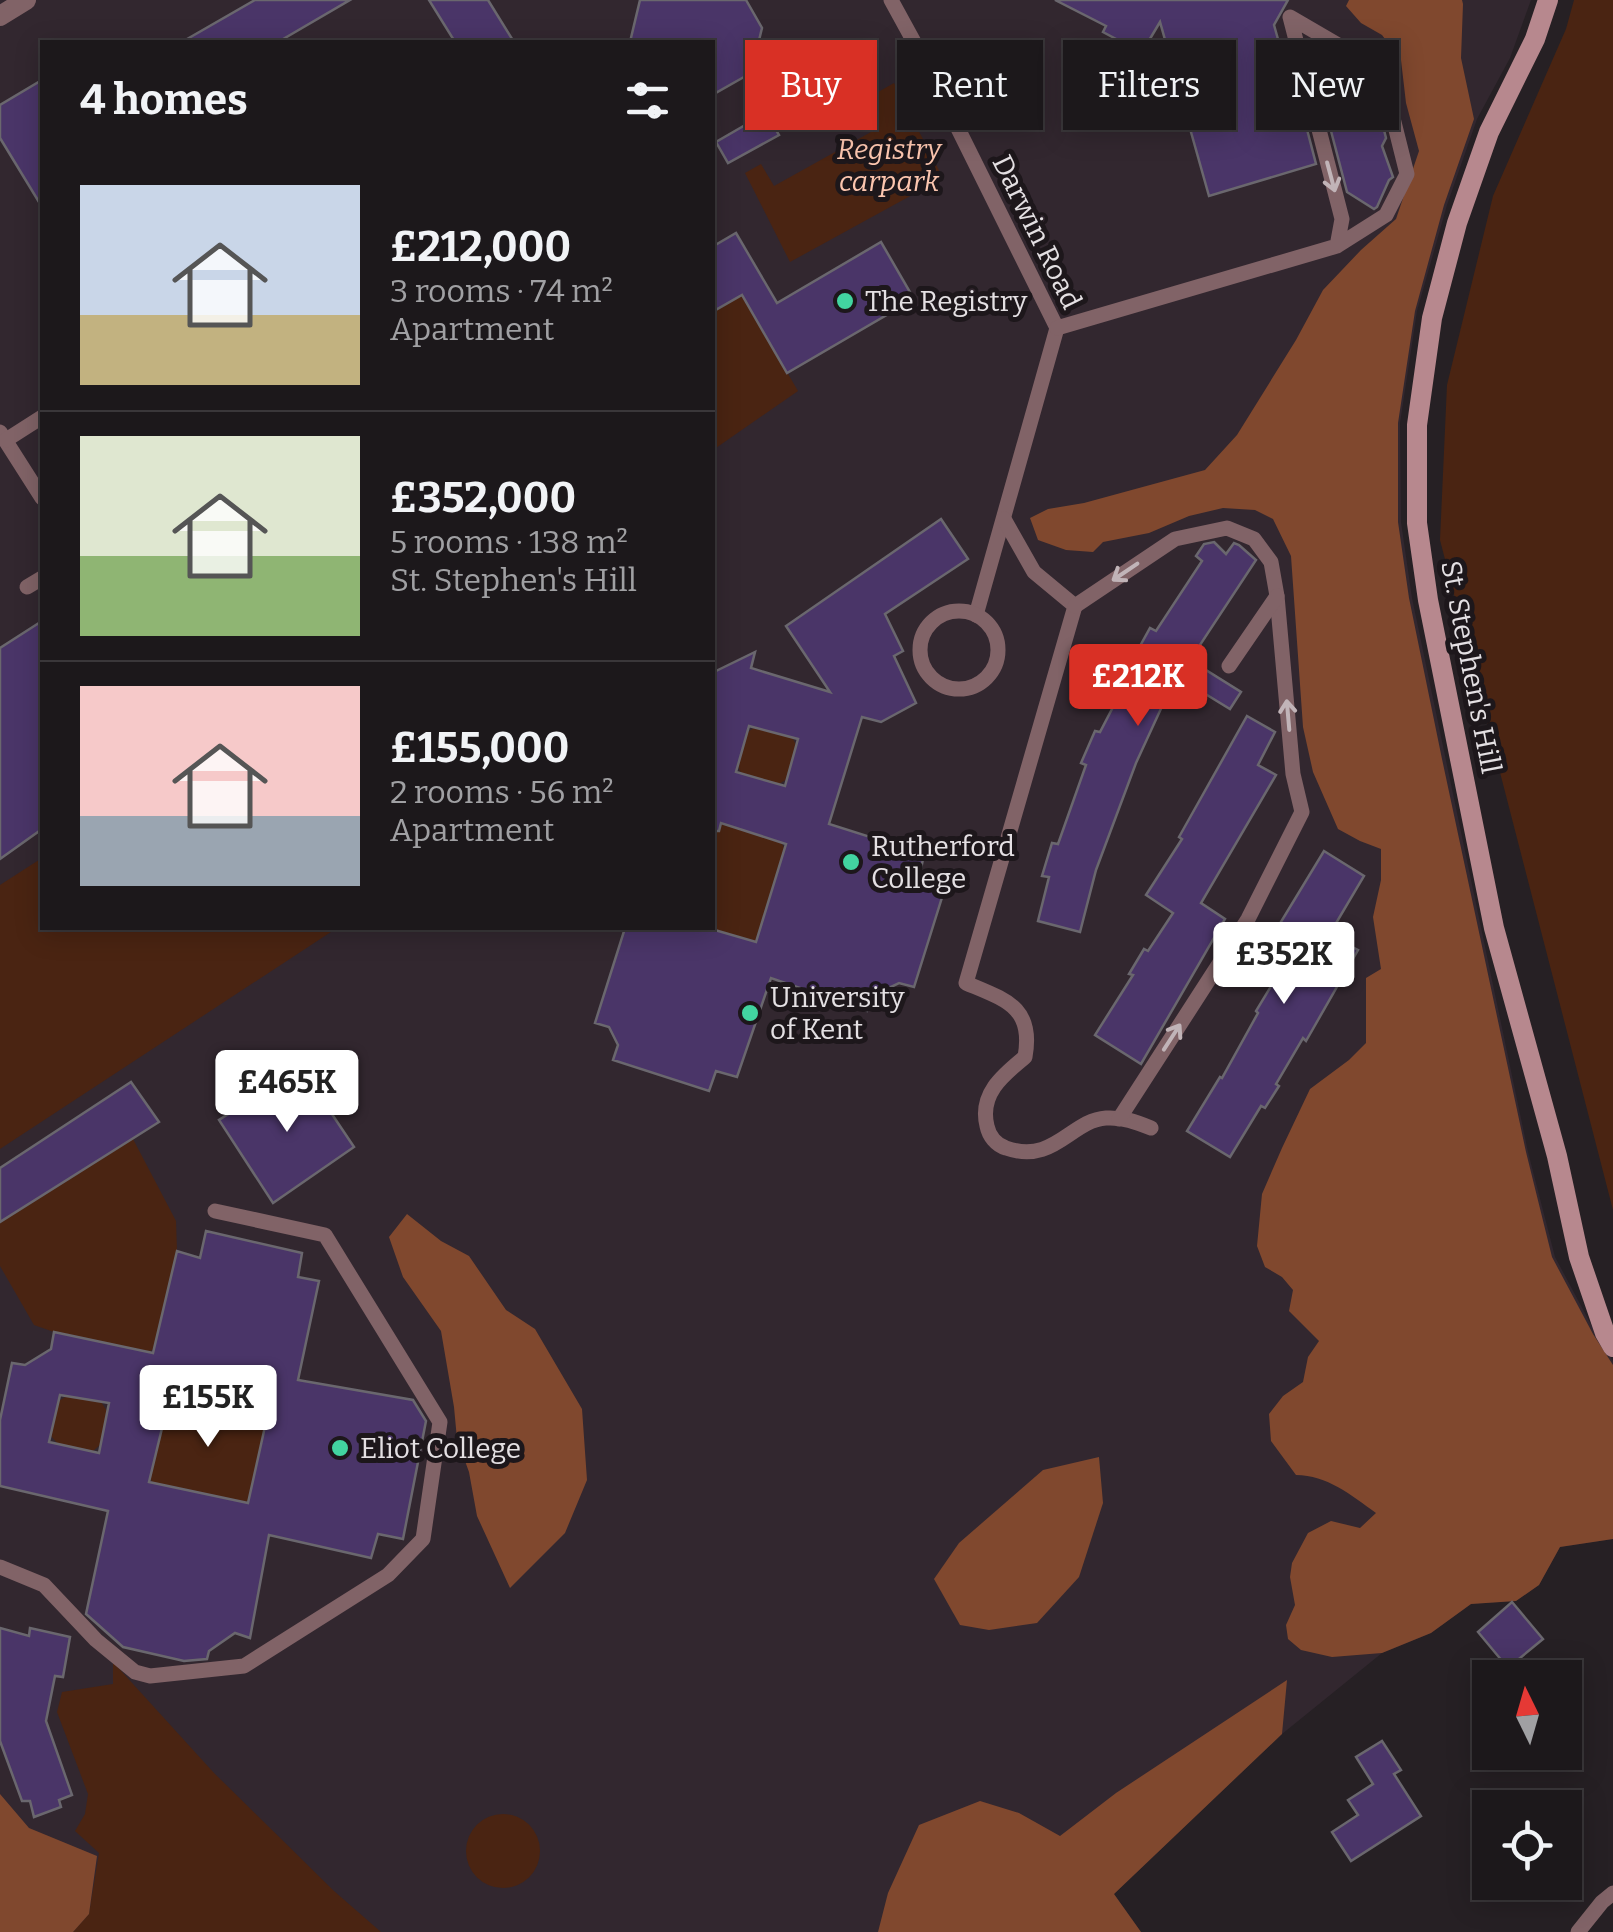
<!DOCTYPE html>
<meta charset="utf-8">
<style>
body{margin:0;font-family:Bitter,serif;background:#292528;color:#f1f3f6;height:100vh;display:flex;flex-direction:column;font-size:38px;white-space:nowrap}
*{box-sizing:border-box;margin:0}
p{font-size:32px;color:#a0a0a3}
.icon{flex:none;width:55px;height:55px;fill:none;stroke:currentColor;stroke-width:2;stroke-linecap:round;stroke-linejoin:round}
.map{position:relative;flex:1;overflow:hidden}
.sheet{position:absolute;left:40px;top:40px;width:675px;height:890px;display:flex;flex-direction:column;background:#1c181b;border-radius:0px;box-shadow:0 5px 25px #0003,0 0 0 2px #3a373a}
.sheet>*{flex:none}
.banner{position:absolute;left:745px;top:40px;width:718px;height:90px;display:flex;gap:20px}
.needle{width:65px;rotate:355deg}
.tools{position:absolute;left:1472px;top:1660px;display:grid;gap:20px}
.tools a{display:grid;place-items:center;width:110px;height:110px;border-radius:0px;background:#1c181b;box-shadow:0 5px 25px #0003,0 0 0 2px #3a373a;font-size:50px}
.price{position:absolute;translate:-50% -85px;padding:0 22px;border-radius:10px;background:#fff;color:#222;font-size:32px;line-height:65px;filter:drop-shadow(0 2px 5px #0008)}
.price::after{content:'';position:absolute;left:50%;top:60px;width:30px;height:22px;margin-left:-15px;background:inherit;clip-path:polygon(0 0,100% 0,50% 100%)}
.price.current{background:#d93025;color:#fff}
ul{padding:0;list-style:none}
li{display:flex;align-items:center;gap:30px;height:250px;padding:0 40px}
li+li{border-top:2px solid #3a373a}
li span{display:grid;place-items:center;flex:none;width:280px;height:200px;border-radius:0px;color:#555}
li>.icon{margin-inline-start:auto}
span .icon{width:120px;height:120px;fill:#fffc;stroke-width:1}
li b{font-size:42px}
h2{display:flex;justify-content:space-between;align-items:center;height:120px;padding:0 40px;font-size:42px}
.tag{padding:0 35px;border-radius:0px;background:#1c181b;box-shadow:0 5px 25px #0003,0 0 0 2px #3a373a;font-size:35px;line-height:90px}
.tag.current{background:#d93025;color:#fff}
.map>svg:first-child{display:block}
</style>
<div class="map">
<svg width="1613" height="1932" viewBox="0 0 1613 1932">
<rect width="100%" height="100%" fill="#262024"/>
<path fill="#32272f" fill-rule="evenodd" d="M 0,0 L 1531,0 L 1510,58 L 1477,119 L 1447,205 L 1417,311 L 1400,423 L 1401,522 L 1412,598 L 1528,1152 L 1555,1257 L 1596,1334 L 1613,1361 L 1613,1539 L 1560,1547 L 1539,1585 L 1516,1601 L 1471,1604 L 1431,1633 L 1382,1653 L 1282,1734 L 1114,1894 L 1141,1932 L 0,1932 ZM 42,42 L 712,42 L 712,928 L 42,928 Z"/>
<g fill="#4a2412">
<polygon points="1574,0 1613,0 1613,1210 1440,540 1447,385 1493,196 1566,29"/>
<polygon points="894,83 943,178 790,262 745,173 761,164 774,186 871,132 857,104"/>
<polygon points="742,295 798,391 713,450 712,312"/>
<polygon points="755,727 792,737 796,745 787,779 779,784 741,773 738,766 748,732"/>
<polygon points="713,820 781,842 784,848 756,942 708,928 712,928"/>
<polygon points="42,858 42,928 337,928 0,1149 0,885"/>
<polygon points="133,1139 176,1221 177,1251 154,1349 148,1352 54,1332 34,1325 0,1266 0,1222"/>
<polygon points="179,1385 266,1403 269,1409 249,1499 246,1502 152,1482 150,1477 171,1390"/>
<polygon points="67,1396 101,1402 107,1411 101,1444 92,1452 58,1444 51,1436 59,1401"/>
<polygon points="113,1662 214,1773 334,1891 381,1932 73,1932 89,1914 99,1853 75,1831 85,1814 88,1794 57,1712 62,1692 113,1684"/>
<circle cx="503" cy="1851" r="37"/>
</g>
<g fill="#80482e">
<path d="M 1349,0 L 1462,0 L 1463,4 L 1461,58 L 1474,119 L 1444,205 L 1415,311 L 1398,423 L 1398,522 L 1409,598 L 1442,759 L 1526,1152 L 1552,1257 L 1593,1334 L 1613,1365 L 1613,1539 L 1560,1547 L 1539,1585 L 1516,1601 L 1471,1604 L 1431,1633 L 1382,1653 L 1332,1657 L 1301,1650 L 1288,1639 L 1286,1625 L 1295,1605 L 1290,1577 L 1292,1563 L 1308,1533 L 1331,1521 L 1360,1528 L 1376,1513 C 1351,1495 1327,1475 1296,1475 L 1271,1441 L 1269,1414 L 1283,1396 L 1303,1382 L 1308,1357 L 1319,1341 L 1289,1311 L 1293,1290 L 1282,1277 L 1265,1267 L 1257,1246 L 1262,1194 L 1282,1148 L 1310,1089 L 1349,1060 L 1366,1043 L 1366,978 L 1381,969 L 1373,917 L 1381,880 L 1381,849 L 1360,841 L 1338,829 L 1313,772 L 1303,727 L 1291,556 L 1273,519 L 1255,510 L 1223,508 L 1189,516 L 1149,533 L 1103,542 L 1093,552 L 1066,550 L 1038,540 L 1030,518 L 1048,509 L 1084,503 L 1205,470 L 1237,435 L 1296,340 L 1323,290 L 1361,250 L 1396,219 L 1419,151 L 1406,103 L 1401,60 L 1382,35 L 1361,23 L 1346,6 Z"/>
<polygon points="407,1214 441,1241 469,1256 506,1310 535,1329 582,1409 587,1480 565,1533 510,1588 477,1516 469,1472 457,1439 454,1407 441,1331 403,1277 389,1237"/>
<polygon points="1099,1457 1103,1503 1079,1577 1037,1623 989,1630 960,1625 934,1579 959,1543 1043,1470"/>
<polygon points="1287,1680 1282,1734 1114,1894 1141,1932 878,1932 888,1893 919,1825 980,1801 1019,1813 1060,1836 1116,1793"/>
<polygon points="0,1794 29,1828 97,1856 89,1914 73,1932 0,1932"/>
</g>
<g fill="#4a3568" stroke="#6a676e" stroke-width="2.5" fill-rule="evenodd">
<polygon points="255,0 350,0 278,42 182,42"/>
<polygon points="429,0 488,0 514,42 455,42"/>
<polygon points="640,0 746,0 762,28 751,73 712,95 712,42 630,42"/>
<polygon points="1055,0 1288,0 1274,25 1294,96 1298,95 1316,164 1209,196 1160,22 1138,59 1113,44 1116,39 1103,32 1106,26"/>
<polygon points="1364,77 1375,117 1382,122 1386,138 1382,146 1393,177 1389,180 1377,207 1374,209 1347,192 1320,89"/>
<polygon points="42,80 42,207 0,138 0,105"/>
<polygon points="766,113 779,135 728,163 716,142"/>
<polygon points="736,233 777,303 881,242 914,299 787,373 742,295 712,312 712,247"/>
<path d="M 941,519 L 968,559 L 885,614 L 903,651 L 894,656 L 916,703 L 881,722 L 862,717 L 829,824 L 924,854 L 921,869 L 930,886 L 944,891 L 914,987 L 899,983 L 874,995 L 867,1011 L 771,978 L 737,1077 L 716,1071 L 709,1091 L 613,1060 L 618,1045 L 609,1027 L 595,1023 L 625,928 L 708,928 L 756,942 L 786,844 L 721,823 L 719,831 L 712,831 L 712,673 L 755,652 L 751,668 L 830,692 L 786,626 ZM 749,726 L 798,739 L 785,786 L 736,772 Z"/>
<polygon points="1214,542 1226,554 1234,543 1239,545 1256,560 1190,660 1241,692 1230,709 1176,676 1136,763 1096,870 1080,932 1038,921 1049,877 1042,876 1052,843 1058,844 1086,765 1081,763 1095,731 1100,732 1138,659 1134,657 1150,628 1156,631 1202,561 1196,556 1204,544"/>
<polygon points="42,621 42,829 0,859 0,648"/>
<polygon points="1247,716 1275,732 1258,765 1276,775 1201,903 1225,919 1141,1064 1095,1035 1133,975 1129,974 1144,949 1148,951 1173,913 1146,895 1182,839 1179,837"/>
<polygon points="1324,851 1364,876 1329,935 1358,950 1306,1041 1303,1038 1276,1084 1279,1086 1265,1108 1261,1106 1230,1157 1187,1131 1220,1077 1222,1078 1258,1013 1256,1011 1273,983 1277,986 1300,944 1276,930"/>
<polygon points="301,1068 354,1147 273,1203 219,1120"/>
<polygon points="131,1082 159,1122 0,1222 0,1168"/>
<path d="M 206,1231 L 302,1253 L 298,1277 L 319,1281 L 298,1380 L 413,1400 L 426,1421 L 403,1539 L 378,1534 L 371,1558 L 269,1535 L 250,1638 L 235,1633 L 209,1651 L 207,1659 L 184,1661 L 123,1647 L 86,1614 L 108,1511 L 0,1486 L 0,1420 L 12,1363 L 25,1365 L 51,1349 L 54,1332 L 153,1353 L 177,1251 L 200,1258 ZM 196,1388 L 270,1404 L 248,1503 L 149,1482 L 165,1416 ZM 60,1395 L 109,1403 L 99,1453 L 49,1442 Z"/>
<polygon points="1512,1602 1543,1639 1508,1668 1478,1632"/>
<polygon points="0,1628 29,1636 30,1628 70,1637 63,1677 55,1676 46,1721 72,1795 59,1800 61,1807 34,1817 30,1801 22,1801 0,1741"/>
<polygon points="1382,1741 1401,1770 1394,1774 1421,1816 1351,1861 1332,1832 1358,1815 1348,1800 1373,1784 1356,1757"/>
</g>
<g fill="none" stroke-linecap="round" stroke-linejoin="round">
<g stroke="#816367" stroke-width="15">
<polyline points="891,0 925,62 1057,328 976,615"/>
<polyline points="1057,328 1337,246 1386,215 1407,174 1381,70 1290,17 1342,219 1337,246"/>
<polyline points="0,432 42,498"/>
<polyline points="6,440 42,417"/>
<path d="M 1004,519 L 1034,572 L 1075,606 L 966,983 C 1006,1000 1034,1007 1025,1057 C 1003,1075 979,1094 987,1126 C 989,1136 996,1145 1006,1148 C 1054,1165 1071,1120 1106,1118 C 1123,1117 1136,1122 1151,1128"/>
<polyline points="27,587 42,578"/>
<polyline points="1075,606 1175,539 1227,528 1254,539 1271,562 1277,596 1293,774 1302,812 1248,919 1119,1119"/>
<circle cx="959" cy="650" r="39"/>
<polyline points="1229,666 1277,596"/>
<polyline points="0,1567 44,1585 96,1640 135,1672 150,1676 244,1666 388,1575 423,1539 440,1422 325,1235 215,1211"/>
<polyline points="1578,1932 1602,1902 1613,1893"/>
</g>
<polyline stroke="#816367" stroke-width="20" points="0,16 26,0"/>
<polyline stroke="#b7888e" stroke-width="20" points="1548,0 1535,39 1489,132 1457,223 1432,318 1417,425 1417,523 1428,600 1494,928 1557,1156 1579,1257 1605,1333 1613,1347"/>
</g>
<defs><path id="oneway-shaft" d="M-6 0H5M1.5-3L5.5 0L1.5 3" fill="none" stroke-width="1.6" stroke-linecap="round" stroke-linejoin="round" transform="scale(2.5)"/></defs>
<g stroke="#c1b4b8">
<use href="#oneway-shaft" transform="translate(1331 177) rotate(75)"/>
<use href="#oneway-shaft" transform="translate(1125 572) rotate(146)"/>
<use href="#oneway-shaft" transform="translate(1288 715) rotate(-95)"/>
<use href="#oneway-shaft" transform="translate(1172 1037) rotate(-57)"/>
</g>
<g fill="#42d4a0" stroke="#1d171b" stroke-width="4">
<circle cx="845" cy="301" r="10"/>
<circle cx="851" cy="862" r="10"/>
<circle cx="750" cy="1013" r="10"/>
<circle cx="340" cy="1448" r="10"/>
</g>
<g text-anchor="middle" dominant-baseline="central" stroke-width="10" stroke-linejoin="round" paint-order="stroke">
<g font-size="28" font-style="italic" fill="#fcc6af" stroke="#1d171b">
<text x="889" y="149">Registry<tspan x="889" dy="32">carpark</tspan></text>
</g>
<g font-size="28" fill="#e4e0e3" stroke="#1d171b">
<text transform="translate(1037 232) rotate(64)">Darwin Road</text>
<text transform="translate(1471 667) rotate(79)">St. Stephen's Hill</text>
</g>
<g font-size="28" fill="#e4e0e3" stroke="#1d171b" text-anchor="start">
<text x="865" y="301">The Registry</text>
<text x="871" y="846">Rutherford<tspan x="871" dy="32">College</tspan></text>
<text x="770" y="997">University<tspan x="770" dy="32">of Kent</tspan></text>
<text x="360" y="1448">Eliot College</text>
</g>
</g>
</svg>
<div class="tools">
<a><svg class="needle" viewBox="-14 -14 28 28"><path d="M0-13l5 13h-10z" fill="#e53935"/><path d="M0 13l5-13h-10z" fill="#a0a0a3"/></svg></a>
<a><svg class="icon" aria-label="locate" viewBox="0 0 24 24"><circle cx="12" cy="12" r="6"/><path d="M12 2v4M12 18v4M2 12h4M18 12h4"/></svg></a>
</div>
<b class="price current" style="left:1138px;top:729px">£212K</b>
<b class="price" style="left:1284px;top:1007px">£352K</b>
<b class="price" style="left:287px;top:1135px">£465K</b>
<b class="price" style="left:208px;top:1450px">£155K</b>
<div class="banner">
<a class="tag current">Buy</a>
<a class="tag">Rent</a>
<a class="tag">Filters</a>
<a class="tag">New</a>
</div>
<section class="sheet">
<h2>4 homes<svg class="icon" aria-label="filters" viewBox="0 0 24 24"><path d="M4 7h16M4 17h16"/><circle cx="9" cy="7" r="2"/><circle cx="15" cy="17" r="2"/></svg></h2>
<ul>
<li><span style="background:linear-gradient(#c9d6e8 65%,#c2b280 0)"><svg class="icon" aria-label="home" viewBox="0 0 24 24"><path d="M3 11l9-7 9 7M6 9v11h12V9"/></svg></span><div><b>£212,000</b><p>3 rooms · 74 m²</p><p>Apartment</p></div></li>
<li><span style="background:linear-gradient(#dfe7d0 60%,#8fb573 0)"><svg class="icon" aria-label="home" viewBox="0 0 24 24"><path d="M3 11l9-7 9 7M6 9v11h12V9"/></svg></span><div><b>£352,000</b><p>5 rooms · 138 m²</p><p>St. Stephen's Hill</p></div></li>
<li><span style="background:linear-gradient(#f6c9c9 65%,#9aa5b1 0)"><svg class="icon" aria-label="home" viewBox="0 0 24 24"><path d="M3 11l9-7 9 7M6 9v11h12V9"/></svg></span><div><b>£155,000</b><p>2 rooms · 56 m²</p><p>Apartment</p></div></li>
</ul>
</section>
</div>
